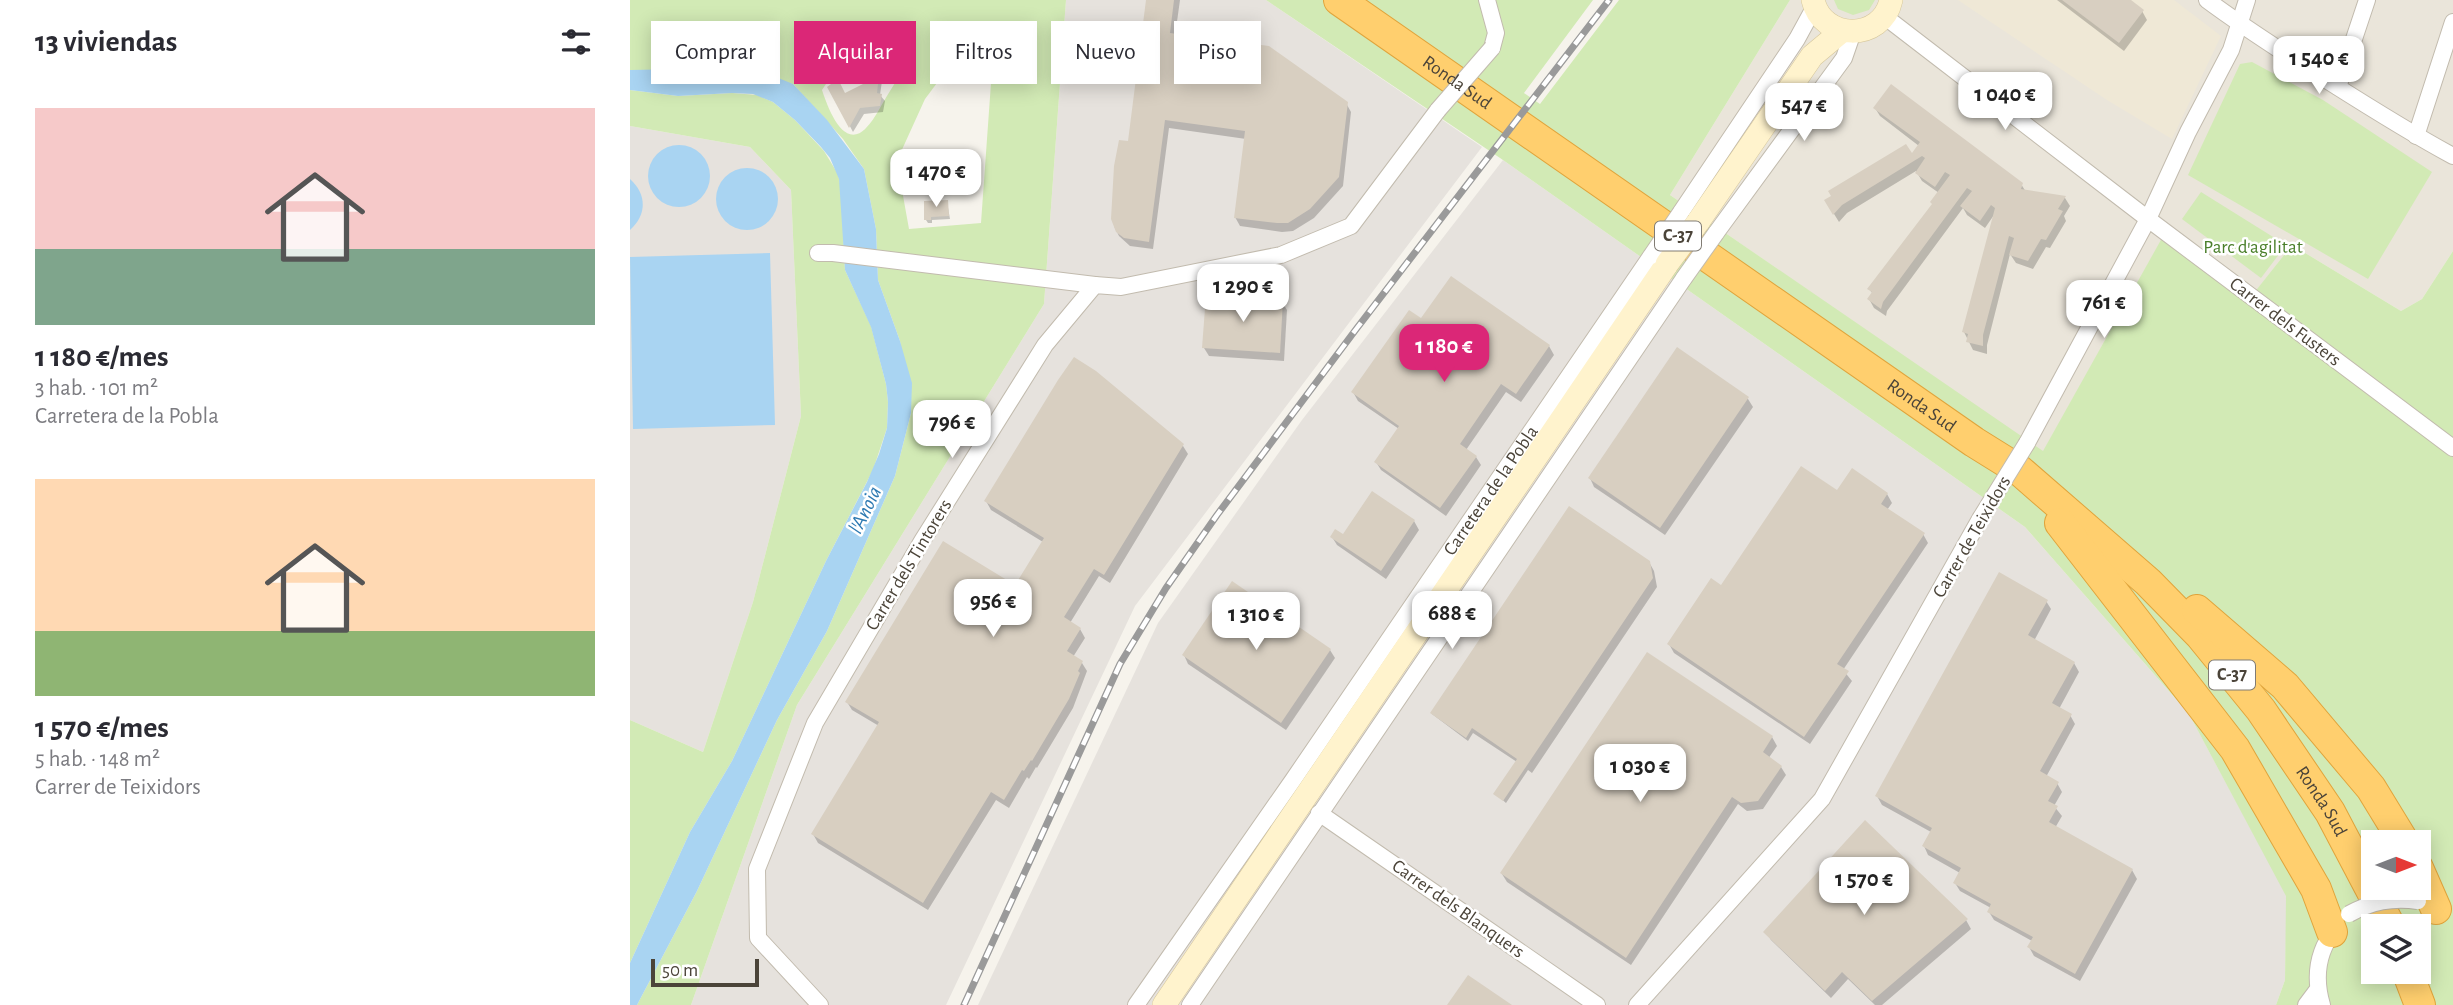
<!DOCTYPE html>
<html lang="es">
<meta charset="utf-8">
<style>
body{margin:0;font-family:"Alegreya Sans",sans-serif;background:#f2f2f3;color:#2b2b33;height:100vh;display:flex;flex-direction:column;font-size:26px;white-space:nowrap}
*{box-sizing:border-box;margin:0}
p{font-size:23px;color:#7c7c81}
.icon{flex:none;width:38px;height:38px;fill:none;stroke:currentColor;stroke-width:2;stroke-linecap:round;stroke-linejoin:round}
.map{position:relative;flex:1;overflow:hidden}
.drawer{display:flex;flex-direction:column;background:#fff;width:630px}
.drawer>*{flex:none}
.guide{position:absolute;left:21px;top:21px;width:665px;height:63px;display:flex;gap:14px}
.needle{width:46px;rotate:90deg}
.controls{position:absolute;left:1731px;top:830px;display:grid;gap:14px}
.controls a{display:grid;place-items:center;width:70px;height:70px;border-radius:0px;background:#fff;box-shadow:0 4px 18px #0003;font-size:35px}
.scale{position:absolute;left:21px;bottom:18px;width:108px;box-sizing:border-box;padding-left:7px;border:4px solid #4b4439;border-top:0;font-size:19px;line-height:24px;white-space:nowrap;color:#4b4439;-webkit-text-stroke:5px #fff;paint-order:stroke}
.price{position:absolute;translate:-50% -60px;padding:0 16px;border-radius:14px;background:#fff;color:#222;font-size:23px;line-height:46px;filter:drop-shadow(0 2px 4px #0008)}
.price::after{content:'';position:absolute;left:50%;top:42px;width:21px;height:16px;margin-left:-10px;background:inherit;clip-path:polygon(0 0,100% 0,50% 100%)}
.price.on{background:#db2777;color:#fff}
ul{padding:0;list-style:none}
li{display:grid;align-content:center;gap:14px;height:371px;padding:0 35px}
li span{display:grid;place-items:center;height:217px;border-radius:0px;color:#555}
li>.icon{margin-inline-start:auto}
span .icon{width:126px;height:126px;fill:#fffc;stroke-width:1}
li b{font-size:30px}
h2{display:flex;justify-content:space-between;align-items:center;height:84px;padding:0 35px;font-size:30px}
.pill{padding:0 24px;border-radius:0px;background:#fff;box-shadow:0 4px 18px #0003;font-size:24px;line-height:63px}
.pill.on{background:#db2777;color:#fff}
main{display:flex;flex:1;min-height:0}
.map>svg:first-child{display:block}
</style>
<main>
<section class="drawer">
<h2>13 viviendas<svg class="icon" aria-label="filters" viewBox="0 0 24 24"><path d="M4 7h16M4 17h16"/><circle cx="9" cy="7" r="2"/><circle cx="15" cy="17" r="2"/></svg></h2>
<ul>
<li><span style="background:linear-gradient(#f6c9c9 65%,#7fa58c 0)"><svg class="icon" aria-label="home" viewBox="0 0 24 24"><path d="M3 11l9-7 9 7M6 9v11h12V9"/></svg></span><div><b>1 180 €/mes</b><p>3 hab. · 101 m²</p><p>Carretera de la Pobla</p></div></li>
<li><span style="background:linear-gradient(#ffd9b3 70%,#8fb573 0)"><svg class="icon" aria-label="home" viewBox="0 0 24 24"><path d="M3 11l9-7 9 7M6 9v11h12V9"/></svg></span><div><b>1 570 €/mes</b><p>5 hab. · 148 m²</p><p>Carrer de Teixidors</p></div></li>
</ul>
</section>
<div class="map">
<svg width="1823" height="1005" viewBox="0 0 1823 1005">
<rect width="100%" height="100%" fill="#f6f3ec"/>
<polygon fill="#eae5da" points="1160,0 1823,0 1823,251 1792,299 1771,311 1662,245 1616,304 1532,239 1413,452 1040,195"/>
<g fill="#e6e2dd">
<polygon points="436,0 636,0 852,147 505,606 316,1005 61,1005 167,705 414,304"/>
<polygon points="0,126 120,147 161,190 171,416 123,602 73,752 0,720"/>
<polygon points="873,160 1395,527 1559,714 1657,896 1655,980 1646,1005 348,1005 528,623 672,420"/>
</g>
<polygon fill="#efe8d6" points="1328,0 1544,0 1591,36 1542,139 1477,100"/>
<g fill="#d2eab5" fill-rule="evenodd">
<path d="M 0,0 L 436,0 L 414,304 L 167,705 L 61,1005 L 7,1005 L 67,891 L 147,720 L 197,631 L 265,476 L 281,413 L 270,341 L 248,280 L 246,229 L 234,169 L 213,139 L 163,84 L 42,70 L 0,70 ZM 245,46 L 277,63 C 272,73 266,81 260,91 C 252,103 246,118 236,128 C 213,152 197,105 192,90 L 208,66 L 208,55 L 222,47 ZM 331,51 L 362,69 L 351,223 L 279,229 L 270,179 L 270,154 L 295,99 Z"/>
<path d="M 636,0 L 963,0 L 894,93 L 910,104 L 989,0 L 1160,0 L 1040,195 L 1413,451 L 1532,238 L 1616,303 L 1662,245 L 1771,311 L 1792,299 L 1823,251 L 1823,1005 L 1646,1005 L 1655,980 L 1656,896 L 1559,714 L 1395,527 L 873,160 ZM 1743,842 L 1788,842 L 1788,887 L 1743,887 ZM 1743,926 L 1788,926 L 1788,971 L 1743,971 Z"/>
<polygon points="1204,0 1245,0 1239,10 1223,15 1208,9"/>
<polygon points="1622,62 1693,100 1802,172 1738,279 1558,175 1610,64"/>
<polygon points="0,90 48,96 102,93 127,95 143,102 165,120 194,151 208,174 211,188 215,270 241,326 256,384 258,402 257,428 243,470 196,561 102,761 60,832 0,963 0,720 73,752 123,602 171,416 161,190 120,147 0,126"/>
<polygon points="1571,192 1656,245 1631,278 1552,219"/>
</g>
<g fill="#a9d4f2">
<polygon points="105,68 141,75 163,84 197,120 234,169 246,229 248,280 270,341 282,383 281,413 265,476 197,631 147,720 67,891 7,1005 0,1005 0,963 60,832 102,761 196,561 237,482 249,454 257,428 258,402 256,384 241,327 215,270 209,179 200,158 191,147 165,120 143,102 123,94 102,93 48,96 0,90 0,70"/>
<circle cx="49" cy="176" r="31"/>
<circle cx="117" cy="199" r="31"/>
<path d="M 0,179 C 17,194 17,215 0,230 Z"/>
<polygon points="140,253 145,425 3,429 0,257"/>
</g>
<g fill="#0003">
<polygon points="518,0 550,0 545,36 716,103 721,112 713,186 684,218 663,231 652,232 610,226 605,217 616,139 539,128 523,249 500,246 489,236 484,226 499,143"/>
<polygon points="1427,0 1498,0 1512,11 1517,20 1494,51"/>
<polygon points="249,68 253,74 250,95 255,101 253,112 234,114 223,132 199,87 208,85 215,95 237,84"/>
<polygon points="1245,108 1391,184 1396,192 1435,198 1440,206 1434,216 1436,221 1420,248 1416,247 1403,269 1386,263 1380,254 1357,345 1357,354 1343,350 1334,332 1364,215 1355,228 1337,215 1333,208 1257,311 1256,316 1244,308 1239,299 1243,294 1239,289 1304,204 1309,193 1292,181 1286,171 1217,213 1209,222 1196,201 1282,157 1289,146 1250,116"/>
<polygon points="317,202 320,219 302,220 302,223 298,223 296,220"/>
<polygon points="652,302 657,310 654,361 579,356 574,348"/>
<polygon points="792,321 919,346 924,355 891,402 876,392 836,450 846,457 851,465 816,516 751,470 746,462 769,429 728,401 723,392"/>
<polygon points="1047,350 1118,399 1123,407 1035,535 964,487 960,478"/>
<polygon points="553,446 558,454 480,583 469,576 440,623 450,629 455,638 443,657 452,663 457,671 443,708 407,768 406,767 399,779 397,777 379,808 366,800 298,910 188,843 183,834 249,726 222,710 217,702 385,587 413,542 361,510 356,501"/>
<polygon points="743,493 784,521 789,530 756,579 707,545 702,537 713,537"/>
<polygon points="1208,493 1257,494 1262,503 1257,510 1293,534 1298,543 1213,670 1222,681 1180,744 1044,653 1039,644 1092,587"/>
<polygon points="1019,562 1024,571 1027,587 902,773 898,770 876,803 866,794 887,762 843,733 838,741 802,714"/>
<polygon points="1416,601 1421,609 1404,641 1444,663 1449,672 1429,709 1440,715 1445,724 1416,777 1427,783 1432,792 1424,806 1432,816 1425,828 1502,870 1507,879 1450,981 1404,956 1399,947 1402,941 1364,920 1359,912 1361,908 1330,891 1325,883 1330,873 1298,855 1294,846 1301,832 1252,805 1247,796"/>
<polygon points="700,650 705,658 656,730 558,664 554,655"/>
<polygon points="1142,737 1147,746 1138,759 1151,767 1156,775 1133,809 1117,811 1108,804 1001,965 877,882 872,874"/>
<polygon points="1336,920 1341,929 1252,1005 1245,1005 1218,979 1201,998 1141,940 1136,932"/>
</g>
<g fill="#d8cfc1">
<polygon points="516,0 544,0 540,33 639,46 718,102 709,177 680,209 658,223 647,223 604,218 615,131 535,120 519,242 494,238 486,232 481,219 484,166 489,140 498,141"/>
<polygon points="1432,0 1501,0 1514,10 1489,43"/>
<polygon points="238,65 250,66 247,93 252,94 250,106 230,108 219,128 197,87 201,84 196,69 202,68 208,83 210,83 215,93 235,83"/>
<polygon points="1261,84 1393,183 1391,189 1436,196 1428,209 1433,211 1416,240 1411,239 1398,261 1379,255 1384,238 1379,236 1353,335 1353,346 1336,342 1338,334 1332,332 1365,208 1361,205 1350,221 1330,206 1342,191 1337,188 1253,302 1251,309 1237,299 1242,292 1237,289 1302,204 1300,202 1320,175 1315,172 1305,187 1285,173 1295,158 1292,156 1212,205 1203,215 1194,200 1201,196 1198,191 1276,144 1282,153 1290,142 1243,108"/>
<polygon points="318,200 319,216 301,217 301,220 294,220 294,201"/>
<polygon points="821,276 920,345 886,394 871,384 830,444 847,456 810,508 744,462 769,426 721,392 779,310 791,318"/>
<polygon points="576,295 653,300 650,353 572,348"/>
<polygon points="1047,347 1119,397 1030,528 958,478"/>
<polygon points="444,357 466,371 554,444 474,575 464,569 434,617 451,628 437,651 453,661 448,671 450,673 439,699 402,761 401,760 394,771 392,770 374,800 361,792 293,903 181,834 249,722 215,702 313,541 385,585 414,538 354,501 428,380"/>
<polygon points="1171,466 1207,490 1222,468 1258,493 1251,504 1295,533 1207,664 1219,671 1174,737 1037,644 1081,578 1091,585"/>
<polygon points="742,491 785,520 751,571 700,537 705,529 713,534"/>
<polygon points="939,506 1020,561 1023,578 873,801 863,794 887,759 842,728 836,738 800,713"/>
<polygon points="1369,572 1418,600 1398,635 1445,662 1422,703 1442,714 1410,771 1429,782 1418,801 1428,806 1419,822 1503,869 1445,974 1397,947 1403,937 1357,912 1361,904 1323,883 1331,868 1292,846 1302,828 1245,796"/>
<polygon points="602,581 701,649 651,723 552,655"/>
<polygon points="1017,652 1143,736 1133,752 1152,766 1128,801 1111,803 1102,797 996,958 870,873"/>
<polygon points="1235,820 1338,919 1242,1001 1212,972 1195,991 1133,932"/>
<polygon points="838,975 882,1005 817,1005"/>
</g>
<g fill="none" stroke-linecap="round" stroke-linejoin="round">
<defs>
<g id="street">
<polyline points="857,0 866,33 862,48"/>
<path d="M 1577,0 C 1616,29 1657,55 1698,81 C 1739,107 1780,133 1823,156"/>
<polyline points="1254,16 1518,219 1823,448"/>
<polyline points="1708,87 1737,0"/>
<polyline points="1786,136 1823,22"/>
<polyline points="1051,212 1167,39 1185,6"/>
<polyline points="1086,233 1214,58 1223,32"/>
<polyline points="188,253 203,253 465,285"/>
<polyline points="1397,443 1518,219 1558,132 1601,50 1617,0"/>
<polyline points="689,813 967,1005"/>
<polyline points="190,1005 128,938 127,869 185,723 292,541 415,345 465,285 491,287 651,255 721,226 808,110"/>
<path id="s1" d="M 506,1005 L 663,780 L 1021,256"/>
<polyline points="560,1005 1054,278"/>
<polyline points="1007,1005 1192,799 1350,519"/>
<polyline points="1676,1005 1688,989"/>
<path d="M 1692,1005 C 1684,978 1687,952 1705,929"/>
</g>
<g id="secondary">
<path d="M 1183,0 C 1192,41 1252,42 1261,0"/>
<polyline points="1068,222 1182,56 1212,31"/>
<polyline points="534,1005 1037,264"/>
</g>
<g id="highway">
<path id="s2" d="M 709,0 L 1344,442 L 1389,470 L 1518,582 L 1570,635 L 1631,710 L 1700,812 L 1760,926"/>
<polyline points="1430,523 1605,749 1686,889 1702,932"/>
<polyline points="1567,610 1655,686 1741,788 1774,842"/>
<polyline points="1788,868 1806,909"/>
<polyline points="1777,971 1790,1005"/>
</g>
</defs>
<use href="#street" stroke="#c2bbae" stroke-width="18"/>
<use href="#secondary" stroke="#d6c79b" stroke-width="24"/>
<use href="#highway" stroke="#e0a43c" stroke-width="32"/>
<use href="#street" stroke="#fff" stroke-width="16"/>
<use href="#secondary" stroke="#fff3cd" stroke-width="23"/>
<use href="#highway" stroke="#ffcf6e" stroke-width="30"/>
<defs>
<polyline id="rail" points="334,1005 490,664 536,588 587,515 727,328 979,0"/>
</defs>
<use href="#rail" stroke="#9a9a9a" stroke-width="7"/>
<use href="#rail" stroke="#fff" stroke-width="4.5" stroke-dasharray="13" stroke-linecap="butt"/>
<defs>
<g id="street-bridge">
<polyline points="808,110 862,48"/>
<polyline points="1021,256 1051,212"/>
<polyline points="1054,278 1086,233"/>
<polyline points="1350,519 1397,443"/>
<path d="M 1719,914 C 1741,902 1762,897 1788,901"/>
</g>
<polyline id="secondary-bridge" points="1037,264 1068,222"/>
</defs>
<use href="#street-bridge" stroke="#c2bbae" stroke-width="18" stroke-linecap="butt"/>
<use href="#secondary-bridge" stroke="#d6c79b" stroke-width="24" stroke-linecap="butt"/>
<use href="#street-bridge" stroke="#fff" stroke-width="16"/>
<use href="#secondary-bridge" stroke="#fff3cd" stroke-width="23"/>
</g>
<g text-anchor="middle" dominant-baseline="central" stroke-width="5" stroke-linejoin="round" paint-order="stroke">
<g fill="#fff" stroke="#817c74" stroke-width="2">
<rect x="1025" y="221.5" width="46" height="29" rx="5"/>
<rect x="1579" y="660.5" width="46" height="29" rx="5"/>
</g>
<g font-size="18" font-weight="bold" fill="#4b4439">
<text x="1048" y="236">C-37</text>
<text x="1602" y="675">C-37</text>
</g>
<g font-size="19" fill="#4b4439" stroke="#fff">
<text stroke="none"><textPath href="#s2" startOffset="144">Ronda Sud</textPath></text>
<text transform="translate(1655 322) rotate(37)">Carrer dels Fusters</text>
<text stroke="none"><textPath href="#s2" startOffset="710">Ronda Sud</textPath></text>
<text stroke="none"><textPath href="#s1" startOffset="625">Carretera de la Pobla</textPath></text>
<text transform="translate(1342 537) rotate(-60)">Carrer de Teixidors</text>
<text transform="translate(279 565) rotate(-59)">Carrer dels Tintorers</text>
<text stroke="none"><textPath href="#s2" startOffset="1278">Ronda Sud</textPath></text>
<text transform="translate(828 909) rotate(35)">Carrer dels Blanquers</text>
</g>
<g font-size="19" fill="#4a7f2a" stroke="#fff">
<text x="1623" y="247">Parc d'agilitat</text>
</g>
<g font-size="21" font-style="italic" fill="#2e7ab2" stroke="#fff">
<text transform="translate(235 510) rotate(-64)">l'Anoia</text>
</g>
</g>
</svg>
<div class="controls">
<a><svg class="needle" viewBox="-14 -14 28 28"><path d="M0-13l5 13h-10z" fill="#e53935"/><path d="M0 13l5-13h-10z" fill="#7c7c81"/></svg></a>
<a><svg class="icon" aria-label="layers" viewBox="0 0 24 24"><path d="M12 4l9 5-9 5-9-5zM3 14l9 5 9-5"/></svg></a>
</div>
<div class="scale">50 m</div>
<b class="price" style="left:1689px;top:96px">1 540 €</b>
<b class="price" style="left:1375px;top:132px">1 040 €</b>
<b class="price" style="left:1174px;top:143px">547 €</b>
<b class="price" style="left:306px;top:209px">1 470 €</b>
<b class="price" style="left:613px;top:324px">1 290 €</b>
<b class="price" style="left:1474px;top:340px">761 €</b>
<b class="price on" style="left:814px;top:384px">1 180 €</b>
<b class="price" style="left:322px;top:460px">796 €</b>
<b class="price" style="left:363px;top:639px">956 €</b>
<b class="price" style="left:822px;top:651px">688 €</b>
<b class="price" style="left:626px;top:652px">1 310 €</b>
<b class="price" style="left:1010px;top:804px">1 030 €</b>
<b class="price" style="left:1234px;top:917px">1 570 €</b>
<div class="guide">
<a class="pill">Comprar</a>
<a class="pill on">Alquilar</a>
<a class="pill">Filtros</a>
<a class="pill">Nuevo</a>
<a class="pill">Piso</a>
</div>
</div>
</main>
